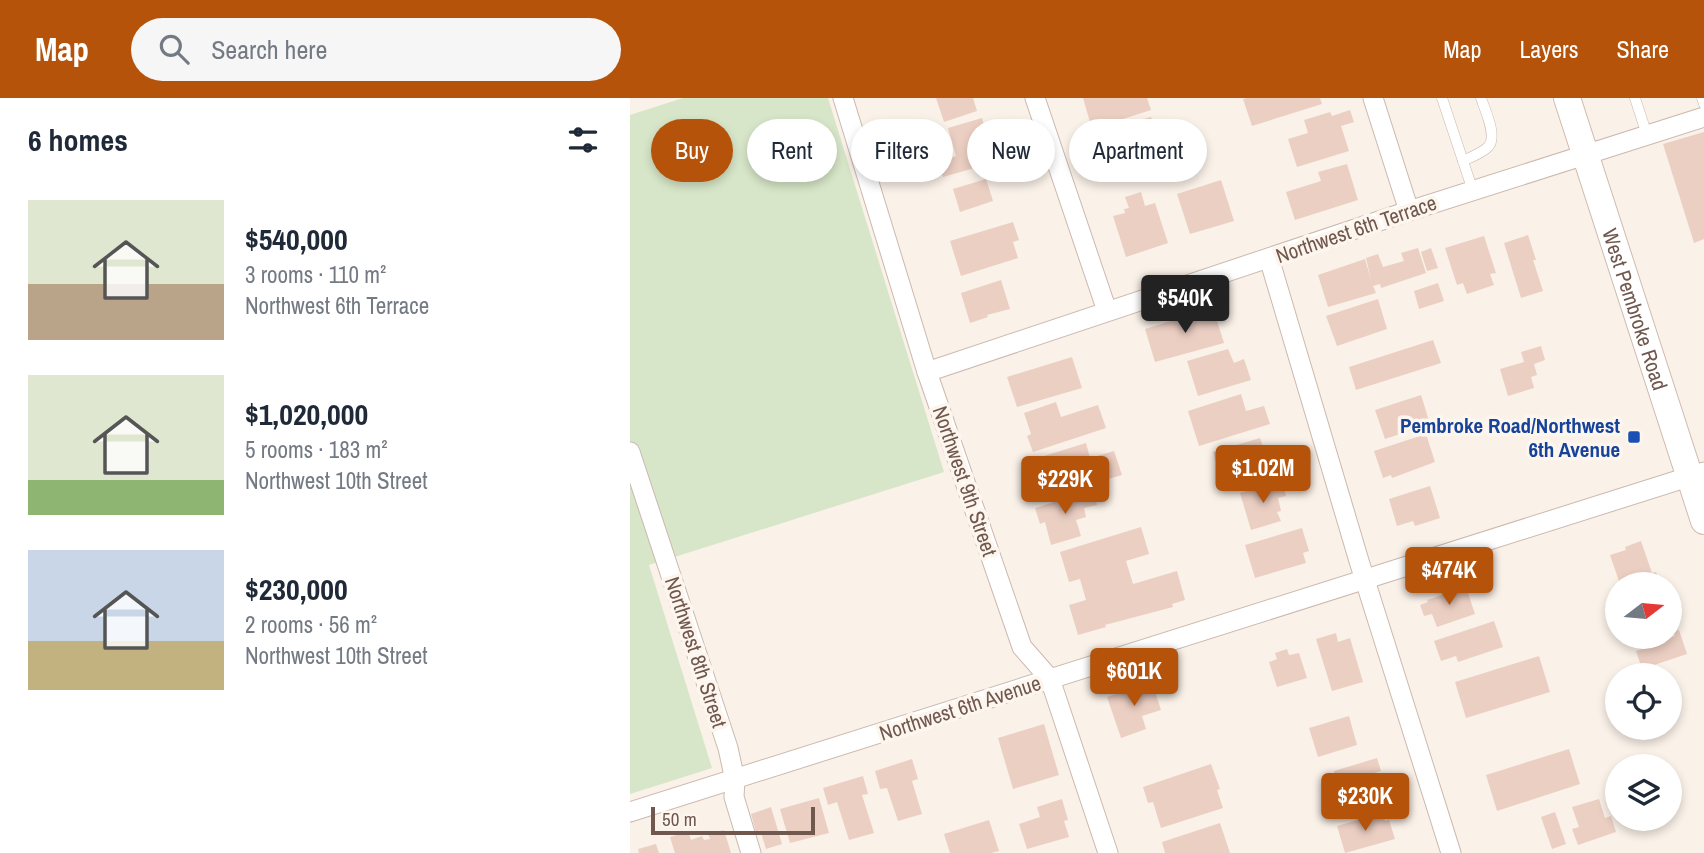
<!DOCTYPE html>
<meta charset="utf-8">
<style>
body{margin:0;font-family:"Archivo Narrow",sans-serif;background:#f6f6f7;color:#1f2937;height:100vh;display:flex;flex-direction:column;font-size:26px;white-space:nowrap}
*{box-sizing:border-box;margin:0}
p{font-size:23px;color:#747a83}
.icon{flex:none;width:38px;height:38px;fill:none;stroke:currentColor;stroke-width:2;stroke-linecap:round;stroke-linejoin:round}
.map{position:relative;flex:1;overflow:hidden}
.sheet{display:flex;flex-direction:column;background:#fff;width:630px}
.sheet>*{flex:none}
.guide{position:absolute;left:21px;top:21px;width:665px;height:63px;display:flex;gap:14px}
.needle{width:46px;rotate:74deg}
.fabs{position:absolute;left:975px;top:474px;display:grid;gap:14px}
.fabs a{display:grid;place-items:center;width:77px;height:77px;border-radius:50%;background:#fff;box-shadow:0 4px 10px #0003;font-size:35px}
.scale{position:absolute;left:21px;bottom:18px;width:164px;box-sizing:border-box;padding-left:7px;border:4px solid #71584f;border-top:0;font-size:19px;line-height:24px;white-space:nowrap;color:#71584f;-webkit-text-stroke:5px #fdf6ee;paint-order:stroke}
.price{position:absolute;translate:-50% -60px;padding:0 16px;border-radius:7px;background:#b45309;color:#fff;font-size:23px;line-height:46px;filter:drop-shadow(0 2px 4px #0008)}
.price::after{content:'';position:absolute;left:50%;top:42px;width:21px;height:16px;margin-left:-10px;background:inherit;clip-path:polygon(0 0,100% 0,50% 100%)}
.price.selected{background:#222;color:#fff}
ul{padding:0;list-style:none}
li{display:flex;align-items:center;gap:21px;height:175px;padding:0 28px}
li span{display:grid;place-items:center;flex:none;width:196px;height:140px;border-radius:0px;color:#555}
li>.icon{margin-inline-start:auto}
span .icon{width:84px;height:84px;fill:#fffc;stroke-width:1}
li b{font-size:30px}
h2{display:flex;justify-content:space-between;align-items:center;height:84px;padding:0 28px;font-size:30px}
.chip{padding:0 24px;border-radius:32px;background:#fff;box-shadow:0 4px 10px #0003;font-size:24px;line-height:63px}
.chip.selected{background:#b45309;color:#fff}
header{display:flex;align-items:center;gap:42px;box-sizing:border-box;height:98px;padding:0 35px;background:#b45309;color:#fff}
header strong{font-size:33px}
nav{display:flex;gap:38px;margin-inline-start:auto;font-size:24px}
.search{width:490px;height:63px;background:#f6f6f7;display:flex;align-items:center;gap:18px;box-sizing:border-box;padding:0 24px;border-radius:38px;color:#747a83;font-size:26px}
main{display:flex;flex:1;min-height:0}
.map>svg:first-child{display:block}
</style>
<header>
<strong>Map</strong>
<div class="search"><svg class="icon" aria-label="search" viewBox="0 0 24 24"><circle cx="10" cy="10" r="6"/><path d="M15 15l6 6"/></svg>Search here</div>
<nav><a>Map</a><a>Layers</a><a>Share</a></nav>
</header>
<main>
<section class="sheet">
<h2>6 homes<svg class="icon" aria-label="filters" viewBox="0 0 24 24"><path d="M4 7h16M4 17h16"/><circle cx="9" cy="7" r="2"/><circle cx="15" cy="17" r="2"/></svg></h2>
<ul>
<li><span style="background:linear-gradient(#dfe7d0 60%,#b9a48a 0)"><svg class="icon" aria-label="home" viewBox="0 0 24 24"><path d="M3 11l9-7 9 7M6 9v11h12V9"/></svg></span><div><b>$540,000</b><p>3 rooms · 110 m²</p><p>Northwest 6th Terrace</p></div></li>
<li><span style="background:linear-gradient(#dfe7d0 75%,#8fb573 0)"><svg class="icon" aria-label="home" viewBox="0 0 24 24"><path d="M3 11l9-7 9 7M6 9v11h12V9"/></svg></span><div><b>$1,020,000</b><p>5 rooms · 183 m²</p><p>Northwest 10th Street</p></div></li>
<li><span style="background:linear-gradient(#c9d6e8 65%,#c2b280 0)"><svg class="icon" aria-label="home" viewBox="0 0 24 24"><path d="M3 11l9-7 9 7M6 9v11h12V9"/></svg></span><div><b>$230,000</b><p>2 rooms · 56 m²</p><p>Northwest 10th Street</p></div></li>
</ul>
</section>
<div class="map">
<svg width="1074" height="755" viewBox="0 0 1074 755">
<rect width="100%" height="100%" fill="#faf1e8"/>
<polygon fill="#d7e6c8" points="53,0 198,0 314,374 19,467 82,670 0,696 0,17"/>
<g fill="#eccfc3">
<polygon points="306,0 343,0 347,13 314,24"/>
<polygon points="453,0 517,0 521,12 462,31"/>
<polygon points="617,0 690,0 692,6 622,28 613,1"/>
<polygon points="720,12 724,24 711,28 719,53 667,69 658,41 678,35 674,22 700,14 702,18"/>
<polygon points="521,19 532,55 478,71 467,35"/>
<polygon points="352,20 365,64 313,79 308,64 326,58 318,30"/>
<polygon points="1074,34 1074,141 1064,145 1033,46"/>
<polygon points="717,66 728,102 665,122 656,94 691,83 688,74"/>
<polygon points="356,81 363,103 330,114 323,91"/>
<polygon points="591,82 604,123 560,136 547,96"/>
<polygon points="511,94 515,108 525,105 538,145 496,159 483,118 495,115 494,111 499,110 495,99"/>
<polygon points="383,124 389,142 383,144 388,160 331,178 320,143"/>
<polygon points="898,137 906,162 903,162 913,193 891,200 874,145"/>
<polygon points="854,138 866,175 860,176 864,187 837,196 833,185 827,187 815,150"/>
<polygon points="788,150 796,175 751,190 750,186 743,188 746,195 698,209 688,177 735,161 741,182 736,160 748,156 753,169 774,163 771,155"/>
<polygon points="801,150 808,170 797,173 791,154"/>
<polygon points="371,182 380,211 357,217 358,219 340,225 331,195"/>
<polygon points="808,185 814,203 789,211 784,193"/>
<polygon points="748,201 757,231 707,248 696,218"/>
<polygon points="583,210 594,245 525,264 515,231"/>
<polygon points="803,242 811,265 726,292 719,269"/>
<polygon points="911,248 915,262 904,266 907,277 901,279 904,290 878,298 870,271 894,264 891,254"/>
<polygon points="598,251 604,265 614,261 621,282 568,298 557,263"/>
<polygon points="442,259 452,290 387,309 377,279"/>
<polygon points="611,296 616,313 634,308 640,326 569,348 558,313"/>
<polygon points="791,297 800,326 755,341 745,312"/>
<polygon points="426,304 431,319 468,307 476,330 403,354 397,338 401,336 394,315"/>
<polygon points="796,336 805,364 762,380 761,377 753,380 744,353"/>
<polygon points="630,340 637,360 644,358 649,375 594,392 583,354"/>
<polygon points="456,345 460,360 484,353 492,377 413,400 401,362"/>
<polygon points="652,383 656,398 648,400 651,413 647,414 651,423 621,432 610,395"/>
<polygon points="800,388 810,420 785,428 783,423 767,428 759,401"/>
<polygon points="463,392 467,407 454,410 456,419 446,422 451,438 421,447 415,424 410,426 405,410"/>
<polygon points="511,429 519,456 496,463 503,486 547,473 555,502 542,506 543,509 475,527 476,529 448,537 439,507 456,502 450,481 439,484 430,454"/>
<polygon points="672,430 679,453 673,455 676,465 625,480 615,447"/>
<polygon points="1011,443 1022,475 1026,474 1030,486 990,486 980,457 996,452 995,449"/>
<polygon points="836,489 845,516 807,529 802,516 794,518 790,507 798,504 797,502"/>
<polygon points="864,523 873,549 828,564 826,558 811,563 804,543"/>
<polygon points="1049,532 1057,556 1012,571 1006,553 1022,548 1021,546 1045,538 1044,534"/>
<polygon points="706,535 708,544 720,540 733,584 702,593 686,541"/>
<polygon points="657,551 659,557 669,555 677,580 647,589 639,564 647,561 645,555"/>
<polygon points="909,558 920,594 836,620 825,584"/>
<polygon points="522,584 531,612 512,618 516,631 491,640 477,599"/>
<polygon points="719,618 727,647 688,659 679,630"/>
<polygon points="414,626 429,677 383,691 368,640"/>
<polygon points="939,651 950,686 867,713 856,677"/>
<polygon points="747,660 751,673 734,678 736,686 745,683 750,701 698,716 693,699 710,694 704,673"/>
<polygon points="282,661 288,681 282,683 292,716 268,723 257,690 250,691 245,673"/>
<polygon points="581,666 590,691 587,692 593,710 531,730 523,704 518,705 513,689"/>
<polygon points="233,678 238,696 232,697 244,735 219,742 207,704 198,707 193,690"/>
<polygon points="189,700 199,735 160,745 150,711"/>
<polygon points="432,701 438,722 434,723 439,739 397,751 389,726 410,719 407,709"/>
<polygon points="969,701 975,720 981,718 986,734 948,747 942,731 949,729 942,709"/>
<polygon points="141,709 152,746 136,751 130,732 126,734 121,716"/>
<polygon points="925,714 936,746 922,751 911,719"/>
<polygon points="752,715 755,723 759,722 765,741 715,755 707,728"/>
<polygon points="359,722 369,753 361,755 320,755 314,736"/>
<polygon points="590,725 600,755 535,755 532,744"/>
<polygon points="94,732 101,755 45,755 40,739 58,733 61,742 72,738 74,742 80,741 78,736"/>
<polygon points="26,746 29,755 9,755 8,751"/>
</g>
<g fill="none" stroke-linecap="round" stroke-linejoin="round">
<defs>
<g id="lane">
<polyline points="812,0 843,93"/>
<polyline points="1005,0 1017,37"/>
<polyline points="1072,0 1074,6"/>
<path d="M 833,63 C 841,59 852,55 858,49 C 868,39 855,12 851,0"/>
</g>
<g id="street">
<polyline points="213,0 297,274 392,549 420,581 478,755"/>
<polyline points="405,0 477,213"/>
<polyline points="743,0 779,113"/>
<polyline points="639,160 729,463 821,755"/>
<polyline points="297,274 779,113 1074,19"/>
<polyline points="0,354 98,650 105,682 104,699 121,755"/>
<polyline points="0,714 1074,374"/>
</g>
<g id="secondary">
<path id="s1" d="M 937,0 L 1074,423"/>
</g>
</defs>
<use href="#lane" stroke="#cbb9af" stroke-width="11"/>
<use href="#street" stroke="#cbb9af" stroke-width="21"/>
<use href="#secondary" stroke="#cfbbb0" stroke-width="28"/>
<use href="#lane" stroke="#fff" stroke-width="10"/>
<use href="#street" stroke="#fff" stroke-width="19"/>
<use href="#secondary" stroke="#fff" stroke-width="26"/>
</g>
<rect fill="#1a4fb4" stroke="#fdf6ee" stroke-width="2.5" x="997" y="332" width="14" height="14" rx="3.5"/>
<g text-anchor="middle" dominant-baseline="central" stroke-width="7" stroke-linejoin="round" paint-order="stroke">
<g font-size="21" fill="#71584f" stroke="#fdf6ee">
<text transform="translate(726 131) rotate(-19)">Northwest 6th Terrace</text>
<text stroke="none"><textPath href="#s1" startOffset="222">West Pembroke Road</textPath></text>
<text transform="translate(335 383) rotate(71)">Northwest 9th Street</text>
<text transform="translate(66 554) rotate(72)">Northwest 8th Street</text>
<text transform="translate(330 610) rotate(-18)">Northwest 6th Avenue</text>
</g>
<g font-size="21" font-weight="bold" fill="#164399" stroke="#fdf6ee" text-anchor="end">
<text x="990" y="327">Pembroke Road/Northwest<tspan x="990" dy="24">6th Avenue</tspan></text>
</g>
</g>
</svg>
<div class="fabs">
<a><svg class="needle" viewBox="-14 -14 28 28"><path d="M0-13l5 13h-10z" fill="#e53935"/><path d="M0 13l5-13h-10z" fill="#747a83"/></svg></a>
<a><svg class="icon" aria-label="locate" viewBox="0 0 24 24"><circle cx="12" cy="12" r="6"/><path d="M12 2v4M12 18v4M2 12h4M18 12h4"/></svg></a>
<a><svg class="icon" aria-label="layers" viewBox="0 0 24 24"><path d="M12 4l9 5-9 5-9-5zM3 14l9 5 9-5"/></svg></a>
</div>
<div class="scale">50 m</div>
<b class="price selected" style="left:555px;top:237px">$540K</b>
<b class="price" style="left:633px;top:407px">$1.02M</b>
<b class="price" style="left:435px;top:418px">$229K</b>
<b class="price" style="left:819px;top:509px">$474K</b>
<b class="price" style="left:504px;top:610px">$601K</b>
<b class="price" style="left:735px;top:735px">$230K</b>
<div class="guide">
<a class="chip selected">Buy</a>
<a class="chip">Rent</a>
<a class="chip">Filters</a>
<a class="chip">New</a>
<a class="chip">Apartment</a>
</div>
</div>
</main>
